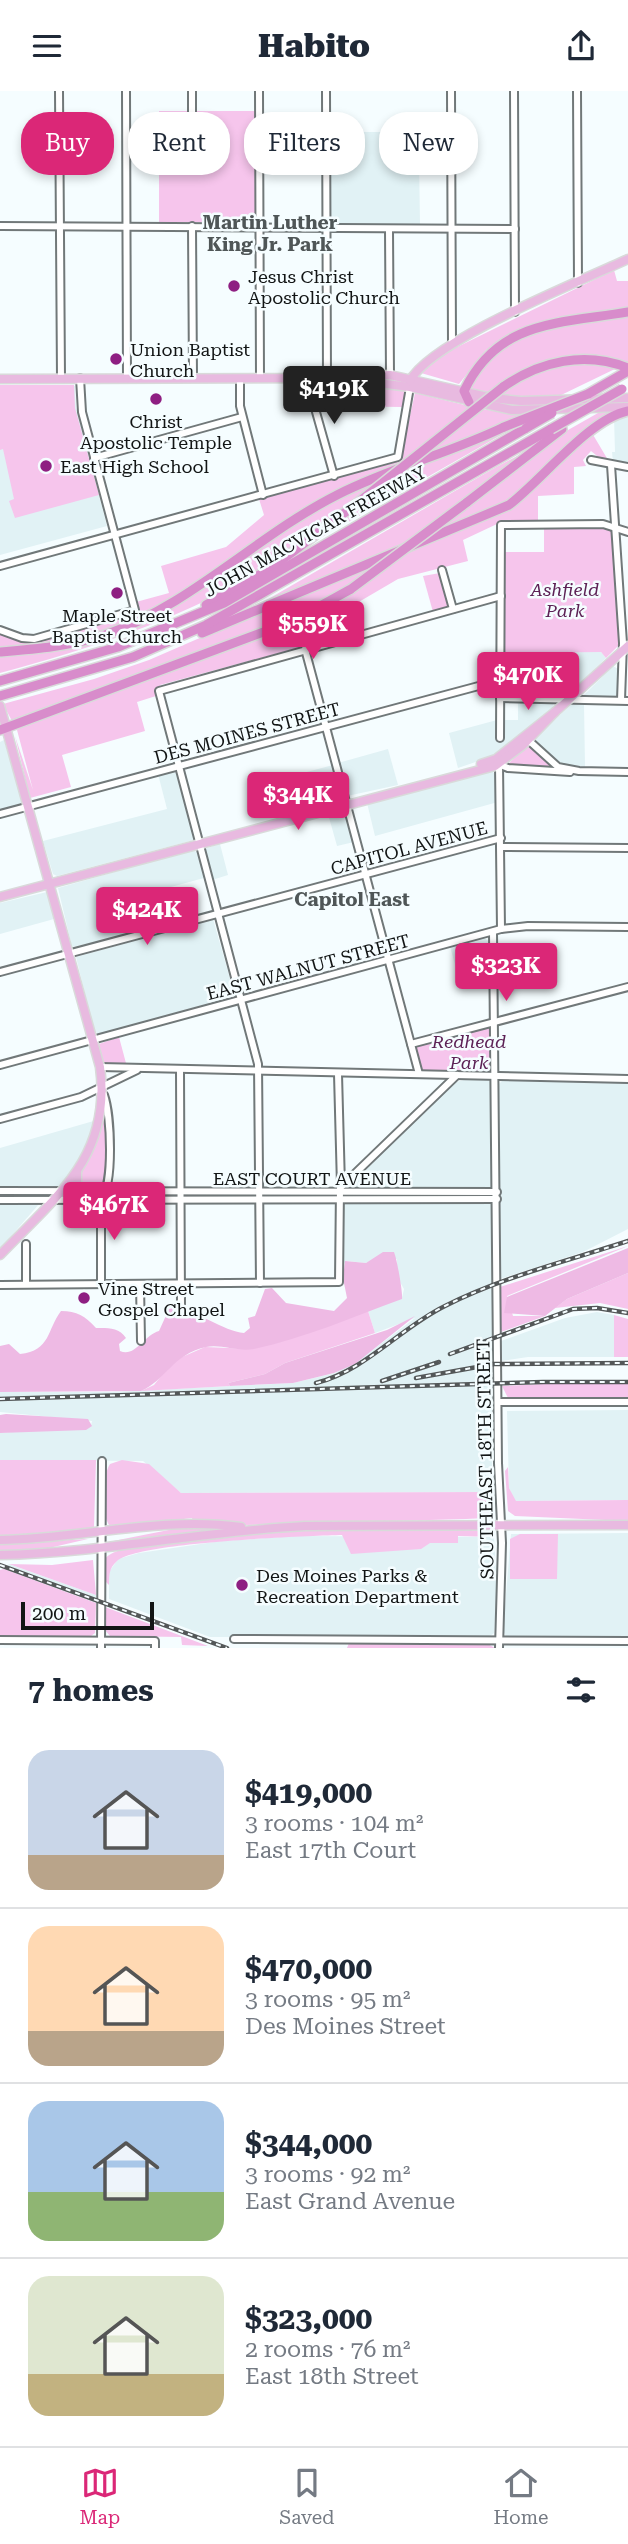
<!DOCTYPE html>
<meta charset="utf-8">
<style>
body{margin:0;font-family:"Roboto Serif",serif;background:#f6f6f7;color:#1f2937;height:100vh;display:flex;flex-direction:column;font-size:26px;white-space:nowrap}
*{box-sizing:border-box;margin:0}
p{font-size:23px;color:#747a83}
.icon{flex:none;width:38px;height:38px;fill:none;stroke:currentColor;stroke-width:2;stroke-linecap:round;stroke-linejoin:round}
.map{position:relative;height:1557px;overflow:hidden}
.panel{display:flex;flex-direction:column;background:#fff;flex:1}
.panel>*{flex:none}
.banner{position:absolute;left:21px;top:21px;width:586px;height:63px;display:flex;gap:14px}
.scale{position:absolute;left:21px;bottom:18px;width:133px;box-sizing:border-box;padding-left:7px;border:4px solid #121515;border-top:0;font-size:19px;line-height:24px;white-space:nowrap;color:#121515;-webkit-text-stroke:5px #f5fdff;paint-order:stroke}
.price{position:absolute;translate:-50% -60px;padding:0 16px;border-radius:7px;background:#db2777;color:#fff;font-size:23px;line-height:46px;filter:drop-shadow(0 2px 4px #0008)}
.price::after{content:'';position:absolute;left:50%;top:42px;width:21px;height:16px;margin-left:-10px;background:inherit;clip-path:polygon(0 0,100% 0,50% 100%)}
.price.active{background:#222;color:#fff}
ul{padding:0;list-style:none}
li{display:flex;align-items:center;gap:21px;height:175px;padding:0 28px}
li+li{border-top:2px solid #e0e1e3}
li span{display:grid;place-items:center;flex:none;width:196px;height:140px;border-radius:21px;color:#555}
li>.icon{margin-inline-start:auto}
span .icon{width:84px;height:84px;fill:#fffc;stroke-width:1}
li b{font-size:30px}
h2{display:flex;justify-content:space-between;align-items:center;height:84px;padding:0 28px;font-size:30px}
.tag{padding:0 24px;border-radius:28px;background:#fff;box-shadow:0 4px 10px #0003;font-size:24px;line-height:63px}
.tag.active{background:#db2777;color:#fff}
header{display:flex;justify-content:space-between;align-items:center;height:91px;padding:0 28px;background:#fff;font-size:32px;font-weight:800}
.tabs{display:flex;justify-content:space-around;align-items:center;height:98px;border-top:2px solid #e0e1e3;background:#fff;font-size:19px;color:#747a83}
.tabs a{display:grid;justify-items:center;gap:4px}
.tabs .active{color:#db2777}
.map>svg:first-child{display:block}
</style>
<header><svg class="icon" aria-label="menu" viewBox="0 0 24 24"><path d="M4 6h16M4 12h16M4 18h16"/></svg>Habito<svg class="icon" aria-label="share" viewBox="0 0 24 24"><path d="M12 15V3M7 8l5-5 5 5M5 13v7h14v-7"/></svg></header>
<div class="map">
<svg width="628" height="1557" viewBox="0 0 628 1557">
<rect width="100%" height="100%" fill="#f5fdff"/>
<g fill="#e1f2f5">
<polygon points="331,41 382,41 382,68 419,67 420,133 331,133"/>
<polygon points="0,295 75,295 76,316 107,435 0,464"/>
<polygon points="628,322 628,374 613,371 612,361 615,361 614,326"/>
<polygon points="566,561 601,561 606,567 566,605"/>
<polygon points="613,575 618,578 617,606 584,604"/>
<polygon points="518,610 551,611 554,615 496,664 458,677 449,642 497,629 518,629"/>
<polygon points="584,611 585,676 556,672 536,652 535,647 573,612"/>
<polygon points="4,649 23,712 0,720 0,651"/>
<polygon points="388,658 398,694 347,705 338,672"/>
<polygon points="333,674 341,709 312,717 303,682"/>
<polygon points="173,679 177,683 194,749 57,785 53,783 43,750 167,718 158,683"/>
<polygon points="492,680 496,685 498,711 375,745 367,712"/>
<polygon points="345,720 354,751 337,755 328,723"/>
<polygon points="220,753 228,784 212,789 204,758"/>
<polygon points="192,759 197,761 204,787 123,809 133,843 72,856 58,797"/>
<polygon points="47,801 54,828 0,843 0,812"/>
<polygon points="213,828 235,905 99,943 94,940 76,866"/>
<polygon points="484,847 490,851 490,886 461,894 450,856"/>
<polygon points="504,988 628,990 628,1138 583,1161 500,1188 499,993"/>
<polygon points="464,989 489,989 492,995 492,1097 346,1098 452,992"/>
<polygon points="97,1029 89,1054 71,1082 57,1097 0,1098 0,1057"/>
<polygon points="0,1111 39,1113 0,1158"/>
<polygon points="343,1111 490,1111 492,1114 492,1406 489,1401 181,1402 143,1370 0,1369 0,1342 91,1335 92,1330 0,1321 0,1301 112,1301 293,1292 335,1282 370,1261 415,1227 375,1242 368,1220 402,1207 404,1198 396,1184 397,1168 376,1167 366,1172 346,1170 343,1174"/>
<polygon points="597,1221 614,1224 614,1266 528,1266 501,1270 501,1250 565,1227"/>
<polygon points="628,1319 628,1409 515,1410 509,1397 507,1320"/>
<polygon points="628,1442 628,1546 506,1545 503,1540 511,1443"/>
<polygon points="296,1445 494,1446 497,1497 494,1542 489,1546 210,1546 109,1508 109,1481 118,1468 139,1462 221,1450"/>
<polygon points="9,1473 96,1504 96,1512 4,1478"/>
</g>
<g fill="#f6c5ec">
<polygon points="159,20 257,20 256,131 159,131"/>
<polygon points="614,179 617,190 628,190 628,218 516,240 486,259 459,293 421,282 437,266"/>
<path d="M 628,223 L 628,271 L 625,272 L 568,267 L 489,304 L 468,299 C 476,281 492,259 510,249 C 538,232 595,229 628,223 Z"/>
<path d="M 588,271 L 619,276 L 555,307 L 497,305 C 525,283 553,274 588,271 Z"/>
<polygon points="327,291 405,299 403,316 318,315 317,295"/>
<polygon points="0,294 74,294 75,317 99,404 15,427 9,410 14,408 3,358 0,359"/>
<polygon points="415,302 473,316 396,377 295,424 192,494 133,528 81,547 0,557 0,542 34,550 134,523 138,517 136,511 169,502 161,475 226,456 264,424 259,408 400,370"/>
<polygon points="479,318 522,323 413,371"/>
<polygon points="598,322 611,322 598,329 505,412 433,441 554,347"/>
<polygon points="502,339 503,343 315,450 399,383"/>
<polygon points="592,342 608,369 602,369 591,360 583,369 586,375 574,376 574,403 538,405 538,430 504,430 498,436 497,433 463,449 468,470 398,488 357,512 364,539 160,594 156,605 137,611 145,640 62,664 71,696 30,707 15,645 33,699 17,639 20,636 177,577 353,501 418,453 518,411"/>
<polygon points="521,363 415,448 258,514 498,375"/>
<path d="M 382,389 C 350,414 318,441 285,464 C 198,523 100,555 0,582 L 0,564 L 38,561 L 133,534 L 288,435 L 356,399 Z"/>
<polygon points="544,435 604,435 612,439 620,553 606,567 601,561 503,562 503,461 544,461"/>
<polygon points="400,460 350,495 292,526 12,630 3,613 94,588 149,569"/>
<polygon points="440,482 449,514 448,517 433,521 423,485"/>
<polygon points="529,653 556,678 507,674"/>
<polygon points="486,935 490,938 490,979 486,981 421,979 416,955"/>
<polygon points="119,946 127,976 104,974 99,953"/>
<polygon points="106,1018 105,1094 80,1094 79,1084 96,1054"/>
<polygon points="628,1155 507,1205 513,1225 545,1225 501,1241 500,1196"/>
<polygon points="628,1182 628,1218 600,1212 555,1217 567,1208"/>
<polygon points="368,1220 375,1242 285,1272 265,1283 228,1292 230,1295 141,1300 154,1294 173,1270 205,1256 252,1258"/>
<polygon points="614,1224 628,1228 628,1266 614,1266"/>
<polygon points="562,1292 628,1293 628,1308 508,1307 502,1295"/>
<polygon points="0,1369 96,1369 94,1436 84,1440 0,1446"/>
<path d="M 122,1369 L 149,1373 L 181,1402 L 489,1401 L 492,1406 L 493,1419 L 486,1427 L 466,1428 L 244,1434 L 193,1432 L 192,1427 L 116,1436 L 110,1435 C 100,1423 102,1386 110,1373 Z"/>
<polygon points="508,1376 509,1397 516,1410 628,1409 628,1430 515,1425 508,1420 505,1380"/>
<polygon points="189,1435 234,1438 108,1451"/>
<path d="M 437,1438 L 487,1440 L 494,1446 L 458,1445 L 458,1452 L 430,1452 L 421,1458 L 351,1463 L 342,1444 C 307,1445 137,1451 117,1470 C 109,1477 109,1484 109,1494 L 105,1490 L 105,1468 C 126,1438 390,1438 437,1438 Z"/>
<polygon points="520,1443 558,1443 557,1488 510,1488 510,1448"/>
<polygon points="88,1448 36,1460 0,1461 0,1453"/>
<polygon points="93,1469 96,1504 9,1473 52,1474"/>
<polygon points="4,1478 96,1512 95,1542 91,1545 0,1545 0,1479"/>
<polygon points="105,1516 208,1555 182,1554 181,1546 110,1545 105,1539"/>
<polygon points="349,1552 486,1552 495,1557 347,1557"/>
</g>
<g fill="#eebae4">
<polygon points="628,1157 628,1182 567,1208 545,1225 504,1222 507,1206"/>
<path d="M 383,1161 L 394,1161 C 397,1168 403,1202 402,1208 C 353,1226 305,1247 254,1258 C 237,1261 222,1253 206,1256 C 173,1263 165,1290 141,1300 L 0,1301 L 0,1255 L 9,1253 L 20,1263 C 51,1260 47,1238 61,1220 C 77,1220 85,1225 96,1237 C 107,1237 119,1236 126,1247 L 119,1253 L 120,1260 C 135,1267 144,1244 159,1240 L 169,1218 C 190,1214 223,1241 244,1242 L 250,1237 L 248,1227 L 255,1225 L 265,1198 L 272,1197 L 286,1212 L 334,1220 L 347,1207 L 343,1187 L 345,1170 L 366,1172 Z"/>
<polygon points="415,1225 355,1273 334,1282 293,1292 230,1295 228,1292 265,1283 285,1272 387,1239"/>
<polygon points="6,1323 88,1328 92,1335 86,1339 0,1342 0,1324"/>
</g>
<g fill="none" stroke-linecap="round" stroke-linejoin="round">
<defs>
<g id="minor">
<polyline points="59,0 61,287"/>
<polyline points="126,0 127,287"/>
<polyline points="192,0 192,24"/>
<polyline points="259,0 260,287"/>
<polyline points="326,0 327,287"/>
<polyline points="451,0 452,252"/>
<polyline points="514,0 515,221"/>
<polyline points="577,0 578,192"/>
<polyline points="0,135 515,138"/>
<polyline points="192,135 193,287"/>
<polyline points="389,139 390,284"/>
<polyline points="240,287 240,315 263,404"/>
<polyline points="315,287 316,321 334,385"/>
<polyline points="94,367 242,326"/>
<polyline points="591,369 628,376"/>
<polyline points="611,374 623,552 621,609"/>
<polyline points="0,475 398,366 410,296"/>
<polyline points="442,479 453,518"/>
<polyline points="0,539 22,547 34,548 135,519 82,321 80,287"/>
<polyline points="305,558 419,983"/>
<polyline points="500,607 628,610"/>
<polyline points="500,647 501,434 603,433 628,441"/>
<polyline points="526,647 558,676 579,680 628,681"/>
<polyline points="498,673 508,677 570,681"/>
<polyline points="499,674 501,838"/>
<polyline points="0,723 501,589"/>
<polyline points="501,756 628,757"/>
<polyline points="493,841 498,1372 502,1452 499,1557"/>
<polyline points="0,881 501,747"/>
<polyline points="411,953 628,896"/>
<polyline points="0,974 501,838 528,835 628,836"/>
<polyline points="100,976 628,988"/>
<polyline points="180,979 181,1216"/>
<polyline points="338,983 341,1095"/>
<polyline points="0,1028 81,1006 137,979"/>
<polyline points="0,1100 497,1101"/>
<polyline points="0,1109 497,1108"/>
<polyline points="26,1153 26,1193"/>
<polyline points="260,1192 258,973 159,600 501,505"/>
<path d="M 101,1193 L 101,1108 C 114,1094 111,1024 104,1004"/>
<polyline points="140,1193 141,1250"/>
<polyline points="0,1194 339,1191 340,1097 457,984"/>
<polyline points="498,1311 628,1311"/>
<polyline points="234,1548 628,1550"/>
<polyline points="0,1549 155,1550 155,1557"/>
<polyline points="101,1557 102,1370"/>
</g>
<g id="major">
<polyline points="0,288 327,287 390,284 492,307 521,310 628,307"/>
<polyline points="346,288 410,296 512,319 628,316"/>
<path d="M 410,290 C 430,250 581,190 628,168"/>
<path d="M 0,615 L 100,976 C 112,1065 56,1106 0,1164"/>
<polyline points="481,673 496,668 555,621 628,555"/>
<polyline points="0,806 495,675 523,654 555,621"/>
<polyline points="77,1081 77,1093 85,1101"/>
<path d="M 0,1449 C 80,1448 161,1425 241,1436"/>
<path d="M 0,1464 C 102,1462 203,1440 305,1435 L 628,1434"/>
</g>
<g id="highway">
<path d="M 503,296 C 540,270 585,260 628,277"/>
<polyline points="588,303 628,280"/>
<path d="M 469,311 L 464,300 C 498,229 558,233 628,221"/>
<polyline points="466,412 562,338"/>
<polyline points="206,514 270,478 355,414"/>
<path d="M 202,542 L 509,414 C 543,388 589,328 628,320"/>
<path d="M 0,561 C 35,558 71,555 105,544 C 191,514 256,445 337,404 C 390,377 450,362 504,336"/>
<polyline points="0,590 118,556 224,512 526,337"/>
<polyline points="0,605 133,566 206,534 551,338"/>
<polyline points="0,639 293,530 351,498"/>
</g>
</defs>
<use href="#minor" stroke="#717879" stroke-width="10"/>
<use href="#major" stroke="#d9dada" stroke-width="11"/>
<use href="#highway" stroke="#d9dada" stroke-width="12"/>
<use href="#minor" stroke="#fff" stroke-width="6"/>
<use href="#major" stroke="#e8bae0" stroke-width="8"/>
<use href="#highway" stroke="#d88ccb" stroke-width="9"/>
<defs>
<g id="rail">
<polyline points="450,1263 573,1218 597,1217 628,1222"/>
<polyline points="416,1287 494,1273 628,1272"/>
<polyline points="382,1290 439,1271"/>
<path d="M 316,1292 C 365,1280 400,1237 445,1215 C 502,1186 568,1170 628,1150"/>
<polyline points="0,1308 543,1291 628,1291"/>
<polyline points="0,1474 227,1557"/>
</g>
</defs>
<use href="#rail" stroke="#535758" stroke-width="4.5"/>
<use href="#rail" stroke="#f5fdff" stroke-width="2" stroke-dasharray="5" stroke-linecap="butt"/>
<defs>
<g id="highway-bridge">
<polyline points="504,336 588,303"/>
<polyline points="526,337 552,322"/>
<polyline points="551,338 622,298"/>
<polyline points="355,414 503,296"/>
<polyline points="351,498 466,412"/>
</g>
</defs>
<use href="#highway-bridge" stroke="#d9dada" stroke-width="12" stroke-linecap="butt"/>
<use href="#highway-bridge" stroke="#d88ccb" stroke-width="9"/>
</g>
<g fill="#8e1f82" stroke="#f5fdff" stroke-width="2.5">
<circle cx="234" cy="195" r="7"/>
<circle cx="116" cy="268" r="7"/>
<circle cx="156" cy="308" r="7"/>
<circle cx="46" cy="375" r="7"/>
<circle cx="117" cy="502" r="7"/>
<circle cx="84" cy="1207" r="7"/>
<circle cx="242" cy="1494" r="7"/>
</g>
<g text-anchor="middle" dominant-baseline="central" stroke-width="5" stroke-linejoin="round" paint-order="stroke">
<g font-size="18" fill="#121515" stroke="#f5fdff" text-anchor="start">
<text x="248" y="185">Jesus Christ<tspan x="248" dy="21">Apostolic Church</tspan></text>
<text x="130" y="258">Union Baptist<tspan x="130" dy="21">Church</tspan></text>
<text x="156" y="330" text-anchor="middle">Christ<tspan x="156" dy="21">Apostolic Temple</tspan></text>
<text x="60" y="375">East High School</text>
<text x="117" y="524" text-anchor="middle">Maple Street<tspan x="117" dy="21">Baptist Church</tspan></text>
<text x="98" y="1197">Vine Street<tspan x="98" dy="21">Gospel Chapel</tspan></text>
<text x="256" y="1484">Des Moines Parks &amp;<tspan x="256" dy="21">Recreation Department</tspan></text>
</g>
<g font-size="18" fill="#121515" stroke="#f5fdff">
<text transform="translate(315 440) rotate(-29)">JOHN MACVICAR FREEWAY</text>
<text transform="translate(247 642) rotate(-15)">DES MOINES STREET</text>
<text transform="translate(409 757) rotate(-15)">CAPITOL AVENUE</text>
<text transform="translate(308 876) rotate(-15)">EAST WALNUT STREET</text>
<text x="312" y="1087">EAST COURT AVENUE</text>
<text transform="translate(485 1368) rotate(-91)">SOUTHEAST 18TH STREET</text>
</g>
<g font-size="18" font-style="italic" fill="#5d2256" stroke="#f5fdff">
<text x="565" y="498">Ashfield<tspan x="565" dy="21">Park</tspan></text>
<text x="469" y="950">Redhead<tspan x="469" dy="21">Park</tspan></text>
</g>
<g font-size="19" font-weight="bold" fill="#4f5657" stroke="#f5fdff">
<text x="270" y="131">Martin Luther<tspan x="270" dy="22">King Jr. Park</tspan></text>
<text x="352" y="808">Capitol East</text>
</g>
</g>
</svg>
<div class="scale">200 m</div>
<b class="price active" style="left:334px;top:335px">$419K</b>
<b class="price" style="left:313px;top:570px">$559K</b>
<b class="price" style="left:528px;top:621px">$470K</b>
<b class="price" style="left:298px;top:741px">$344K</b>
<b class="price" style="left:147px;top:856px">$424K</b>
<b class="price" style="left:506px;top:912px">$323K</b>
<b class="price" style="left:114px;top:1151px">$467K</b>
<div class="banner">
<a class="tag active">Buy</a>
<a class="tag">Rent</a>
<a class="tag">Filters</a>
<a class="tag">New</a>
</div>
</div>
<section class="panel">
<h2>7 homes<svg class="icon" aria-label="filters" viewBox="0 0 24 24"><path d="M4 7h16M4 17h16"/><circle cx="9" cy="7" r="2"/><circle cx="15" cy="17" r="2"/></svg></h2>
<ul>
<li><span style="background:linear-gradient(#c9d6e8 75%,#b9a48a 0)"><svg class="icon" aria-label="home" viewBox="0 0 24 24"><path d="M3 11l9-7 9 7M6 9v11h12V9"/></svg></span><div><b>$419,000</b><p>3 rooms · 104 m²</p><p>East 17th Court</p></div></li>
<li><span style="background:linear-gradient(#ffd9b3 75%,#b9a48a 0)"><svg class="icon" aria-label="home" viewBox="0 0 24 24"><path d="M3 11l9-7 9 7M6 9v11h12V9"/></svg></span><div><b>$470,000</b><p>3 rooms · 95 m²</p><p>Des Moines Street</p></div></li>
<li><span style="background:linear-gradient(#a9c7e8 65%,#8fb573 0)"><svg class="icon" aria-label="home" viewBox="0 0 24 24"><path d="M3 11l9-7 9 7M6 9v11h12V9"/></svg></span><div><b>$344,000</b><p>3 rooms · 92 m²</p><p>East Grand Avenue</p></div></li>
<li><span style="background:linear-gradient(#dfe7d0 70%,#c2b280 0)"><svg class="icon" aria-label="home" viewBox="0 0 24 24"><path d="M3 11l9-7 9 7M6 9v11h12V9"/></svg></span><div><b>$323,000</b><p>2 rooms · 76 m²</p><p>East 18th Street</p></div></li>
</ul>
</section>
<nav class="tabs">
<a class="active"><svg class="icon" aria-label="map" viewBox="0 0 24 24"><path d="M3 6l6-2 6 2 6-2v14l-6 2-6-2-6 2zM9 4v14M15 6v14"/></svg>Map</a>
<a><svg class="icon" aria-label="saved" viewBox="0 0 24 24"><path d="M7 4h10v16l-5-4-5 4z"/></svg>Saved</a>
<a><svg class="icon" aria-label="home" viewBox="0 0 24 24"><path d="M3 11l9-7 9 7M6 9v11h12V9"/></svg>Home</a>
</nav>
